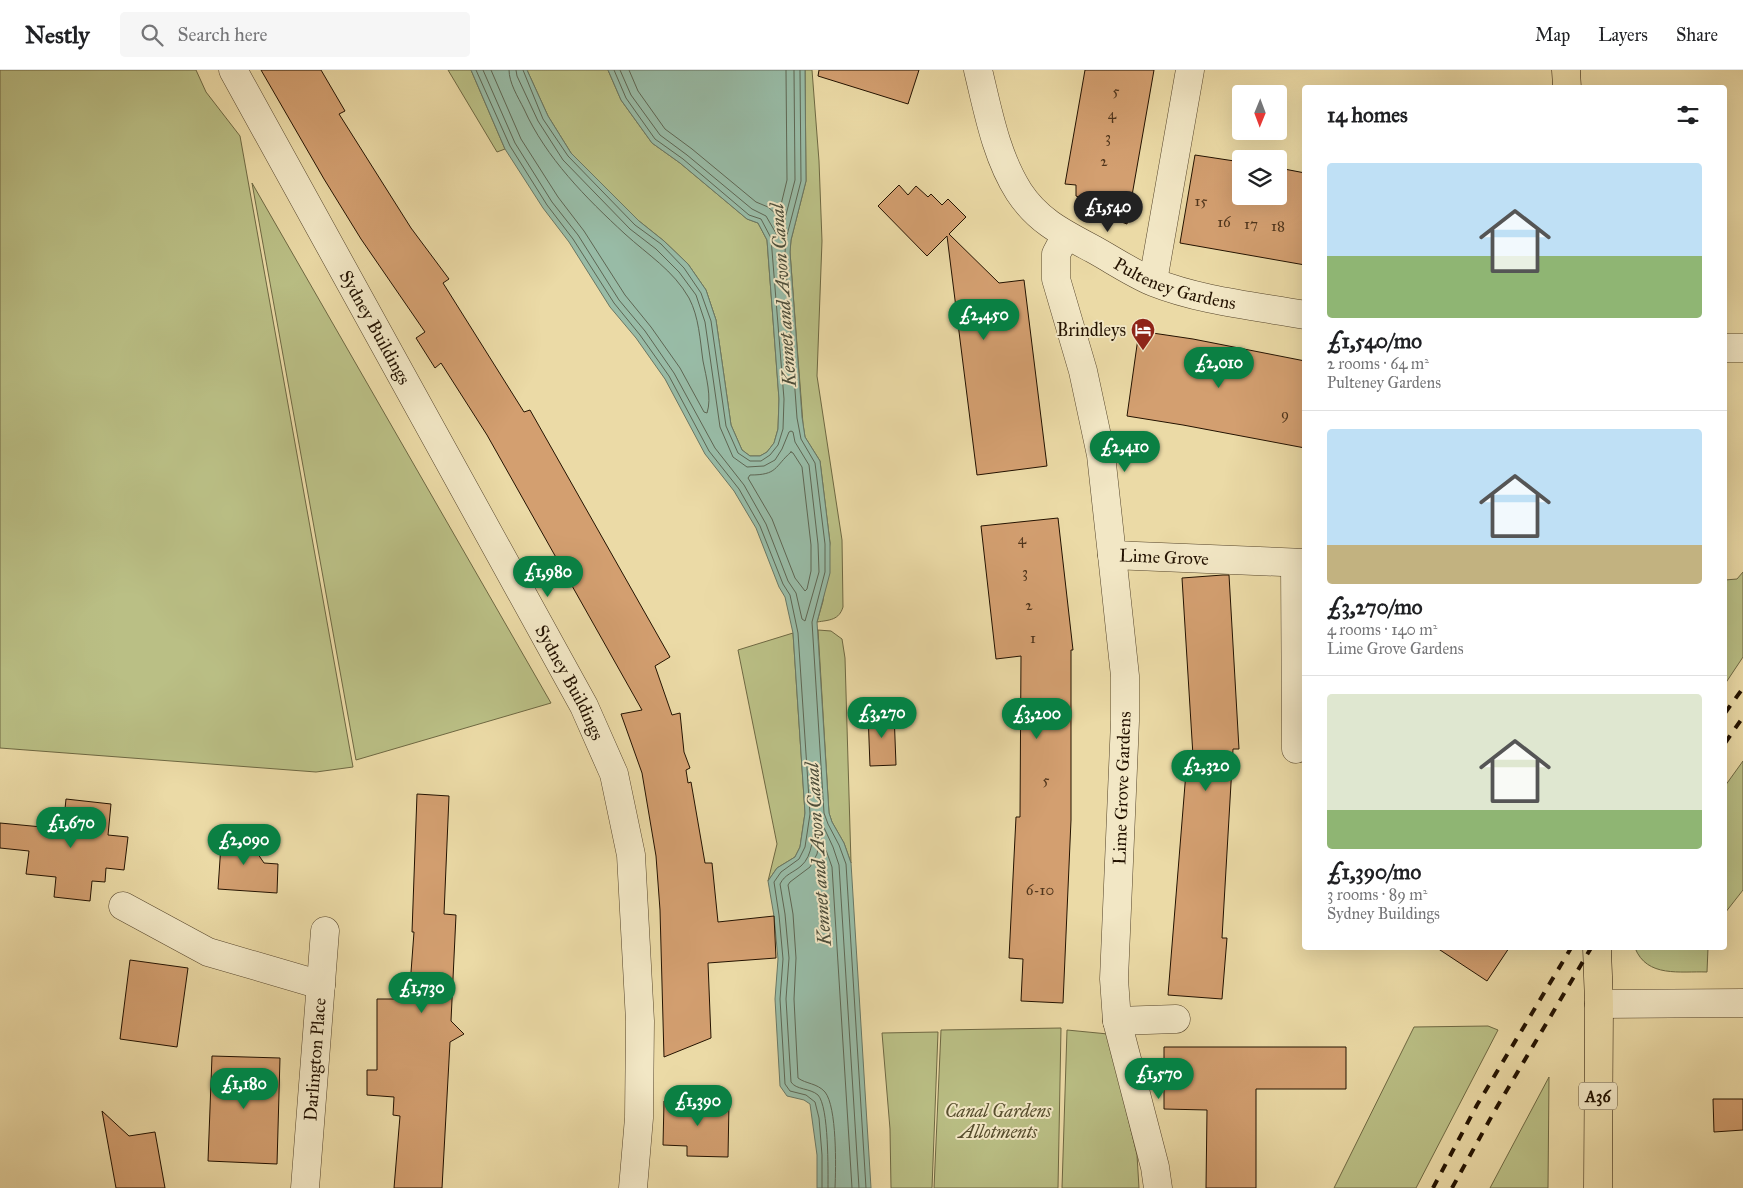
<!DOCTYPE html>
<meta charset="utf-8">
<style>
body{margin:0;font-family:"IM FELL Great Primer",serif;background:#f6f6f6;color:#202124;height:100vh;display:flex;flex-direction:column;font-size:19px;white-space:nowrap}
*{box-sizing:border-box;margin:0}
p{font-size:16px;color:#757577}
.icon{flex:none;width:28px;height:28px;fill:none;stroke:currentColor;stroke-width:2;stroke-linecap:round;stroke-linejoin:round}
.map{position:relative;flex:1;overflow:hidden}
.sheet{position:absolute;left:1302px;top:15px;width:425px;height:865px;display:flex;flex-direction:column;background:#fff;border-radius:5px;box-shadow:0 5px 20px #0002}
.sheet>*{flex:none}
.needle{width:32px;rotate:181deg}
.controls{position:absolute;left:1232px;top:15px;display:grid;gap:10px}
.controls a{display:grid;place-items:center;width:55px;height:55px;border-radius:5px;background:#fff;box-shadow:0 5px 20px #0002;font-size:25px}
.price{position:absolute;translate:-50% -42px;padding:0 11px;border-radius:18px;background:#0b8043;color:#fff;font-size:16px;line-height:32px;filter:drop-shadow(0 1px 2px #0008)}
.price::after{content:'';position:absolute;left:50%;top:30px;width:15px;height:11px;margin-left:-8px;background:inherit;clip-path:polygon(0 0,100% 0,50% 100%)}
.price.on{background:#222;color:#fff}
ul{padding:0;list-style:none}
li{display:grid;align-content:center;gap:10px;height:265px;padding:0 25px}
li+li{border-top:1px solid #e0e0e0}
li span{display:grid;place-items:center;height:155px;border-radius:5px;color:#555}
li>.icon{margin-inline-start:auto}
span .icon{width:90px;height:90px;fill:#fffc;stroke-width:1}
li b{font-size:21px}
h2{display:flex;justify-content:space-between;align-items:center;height:60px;padding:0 25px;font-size:21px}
header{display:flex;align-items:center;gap:30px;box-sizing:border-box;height:70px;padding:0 25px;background:#fff;border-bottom:1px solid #e0e0e0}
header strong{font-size:24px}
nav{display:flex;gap:28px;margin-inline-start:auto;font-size:18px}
.search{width:350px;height:45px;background:#f6f6f6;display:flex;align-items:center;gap:12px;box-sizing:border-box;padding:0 18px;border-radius:5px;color:#757577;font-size:19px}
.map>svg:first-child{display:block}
</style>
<header>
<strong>Nestly</strong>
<div class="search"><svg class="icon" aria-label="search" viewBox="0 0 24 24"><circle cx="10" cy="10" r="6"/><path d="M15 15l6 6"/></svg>Search here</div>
<nav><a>Map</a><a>Layers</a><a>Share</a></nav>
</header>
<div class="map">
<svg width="1743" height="1118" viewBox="0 0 1743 1118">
<rect width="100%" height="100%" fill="#ebdaa6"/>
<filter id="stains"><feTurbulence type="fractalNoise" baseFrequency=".004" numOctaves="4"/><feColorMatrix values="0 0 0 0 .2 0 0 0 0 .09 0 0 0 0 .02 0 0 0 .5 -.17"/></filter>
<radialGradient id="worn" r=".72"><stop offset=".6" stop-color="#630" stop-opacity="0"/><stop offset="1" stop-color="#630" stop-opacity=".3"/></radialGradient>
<g fill="#babf85" stroke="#6e6842">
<polygon points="0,0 196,0 206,22 240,66 353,697 316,702 0,678"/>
<polygon points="448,0 471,0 505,79 497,82"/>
<polygon points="527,0 608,0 621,30 652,73 680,93 747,149 758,153 767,170 779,329 778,359 774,373 767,382 760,386 750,386 742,380 731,355 716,250 706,220 688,194 664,171 639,151 571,83 548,46"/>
<path d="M 805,0 L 812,0 L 819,91 L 822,171 L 817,306 L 842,470 L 843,537 C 839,550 830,550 817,552 L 823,531 L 830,473 L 820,391 L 805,367 L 803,354 L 790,182 L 791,170 L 806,111 Z"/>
<polygon points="252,113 551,633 356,690"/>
<polygon points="1743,502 1743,587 1725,614 1725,510 1737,509"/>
<polygon points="818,560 831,561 842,569 845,588 851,793 844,773 832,752 829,743"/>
<polygon points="793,563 805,743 800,777 795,787 777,798 768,811 777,774 738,580"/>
<polygon points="1743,691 1743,820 1725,843 1725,716"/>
<path d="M 1635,878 L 1708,878 L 1707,902 C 1680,901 1647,908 1635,878 Z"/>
<polygon points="1488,956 1498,960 1416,1118 1334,1118 1414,957"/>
<polygon points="1061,958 1058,1118 934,1118 941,960"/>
<polygon points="1067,960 1108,964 1137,1085 1139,1118 1062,1118"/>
<polygon points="938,962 932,1118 891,1118 890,1059 882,963"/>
<polygon points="1549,1007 1548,1118 1490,1118"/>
</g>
<polygon fill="#98bba6" stroke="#697764" points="471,0 527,0 548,46 571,83 639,151 664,171 688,194 706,220 716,250 731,355 742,380 750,386 760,386 767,382 774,373 778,359 779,329 767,170 758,153 747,149 680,93 652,73 621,30 608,0 805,0 806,111 791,170 790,182 802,347 805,367 820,391 830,473 830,503 817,552 829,743 832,752 844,773 851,793 871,1118 817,1118 817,1085 810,1034 804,1030 787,1026 780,1016 775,929 778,889 774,846 768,811 777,798 795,787 800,777 805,743 793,563 785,527 779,517 756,458 734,421 705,384 665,309 636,268 610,237 569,172 543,138 505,79"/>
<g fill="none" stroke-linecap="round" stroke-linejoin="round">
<g stroke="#5e6653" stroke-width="1">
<polyline points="476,0 510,76 547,135 573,169 614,233 640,265 669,306 709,381 739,419 760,456 783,514 790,525 798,563 810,744 805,777 799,789 781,802 774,812 779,845 783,889 780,929 785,1014 790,1021 806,1025 815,1032 819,1048 822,1085 822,1118"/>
<polyline points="483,0 515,73 552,132 578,165 619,230 645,261 674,303 715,378 744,415 766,454 788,511 796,523 802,549 805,551 819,502 818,474 809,395 795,372 793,362 791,361 789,362 782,379 775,390 764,396 747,397 733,387 720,357 705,252 696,225 679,202 656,179 630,159 563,90 538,51 517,6 516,0"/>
<path d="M 491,0 L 521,69 L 558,127 L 584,161 L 625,225 L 651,257 L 680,298 L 704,342 L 707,343 C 712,328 706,306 703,291 C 700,270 699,247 689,228 C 673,200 648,185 625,164 C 586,128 546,88 524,39 C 518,27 509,13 509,0"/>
<polyline points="523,0 543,49 568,86 635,155 661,174 684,198 701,223 711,251 726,356 738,383 750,391 761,391 770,385 778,375 783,359 784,329 771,168 761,149 749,145 683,89 655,69 626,28 614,0"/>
<polyline points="620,0 631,25 660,65 687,85 752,139 766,146 777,165 779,166 781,164 795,110 794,0"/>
<polyline points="629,0 638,21 665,59 692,79 756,132 768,137 777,145 779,143 787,110 786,0"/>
<polyline points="800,0 801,111 786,169 785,183 797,348 801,369 815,393 825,474 825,502 812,552 824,743 828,754 839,775 846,794 866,1118"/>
<path d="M 791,382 L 793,383 L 802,397 L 811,475 L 811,501 L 807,519 L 805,521 L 795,508 L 772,449 L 748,408 L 750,405 C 778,405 774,397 791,382 Z"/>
<path d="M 828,1118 C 828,1101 829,1037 818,1025 C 810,1018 796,1020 791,1012 L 786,929 L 789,888 L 785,844 L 780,814 C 785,804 793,803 801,796 C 813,786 813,764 815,750 L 817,748 L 820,749 L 833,777 L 839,795 L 859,1118"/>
<path d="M 835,1118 C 836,1097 837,1037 825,1022 C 817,1013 806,1014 798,1008 L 794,929 L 796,888 L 793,844 L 788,815 L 790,812 L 810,797 L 817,784 L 819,773 L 821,772 L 826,780 L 832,797 L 852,1118"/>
</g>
</g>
<g fill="#d39f70" stroke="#231200">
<polygon points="261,0 321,0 345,41 339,44 411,158 449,209 443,213 524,342 530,340 670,587 655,596 672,645 680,643 684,682 690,698 686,700 688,713 691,712 705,793 712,793 718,852 774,846 776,888 708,893 711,968 664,987 660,840 656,786 642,703 621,644 642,640 487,365 441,293 435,298 416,268 425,262 361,169 324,109"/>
<polygon points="819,0 919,0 908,34 818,6"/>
<polygon points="1085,0 1154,0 1127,154 1094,142 1090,131 1076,126 1076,115 1065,114"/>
<polygon points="1195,85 1241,92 1241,126 1279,126 1279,98 1305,103 1305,195 1180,173"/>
<polygon points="899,115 908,125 916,116 928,127 931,124 942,135 948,129 966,147 949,164 999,213 1024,210 1047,396 977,405 947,166 927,186 878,136"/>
<polygon points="1139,261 1193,269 1305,291 1305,378 1183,355 1127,346"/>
<polygon points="1058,448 1073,580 1071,580 1071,750 1063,933 1021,931 1023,889 1009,888 1016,747 1020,747 1021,586 996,589 981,456"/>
<polygon points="1223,505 1229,505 1239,679 1233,679 1222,868 1227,868 1222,929 1168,925 1186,702 1194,702 1182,508"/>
<polygon points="894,642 896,695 870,696 868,643"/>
<polygon points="417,724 449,726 444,844 456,845 451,951 464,964 450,972 442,1118 394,1118 400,1046 393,1045 394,1027 367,1025 367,1000 377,1000 377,929 409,929 414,862 412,862"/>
<polygon points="66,729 111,734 108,765 128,767 124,800 106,798 105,812 92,811 90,831 54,827 56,807 26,804 29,781 0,778 0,753 63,759"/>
<polygon points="222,760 243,762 264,793 278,794 277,823 218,819"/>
<polygon points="1437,878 1509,878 1487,911"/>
<polygon points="130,890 188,898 177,977 120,969"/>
<polygon points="1164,977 1346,977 1346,1019 1256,1019 1256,1118 1206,1118 1207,1040 1164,1039"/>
<polygon points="212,986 280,988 277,1094 208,1091"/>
<polygon points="1713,1029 1743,1029 1743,1060 1714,1062"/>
<polygon points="664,1031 729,1032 728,1087 687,1086 687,1076 663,1075"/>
<polygon points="102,1041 129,1066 155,1062 165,1118 116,1118"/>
</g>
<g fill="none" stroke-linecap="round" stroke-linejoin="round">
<defs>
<g id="minor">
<path id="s1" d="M 233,0 L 584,636 L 614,704 L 631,785 L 640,951 L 639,1048 L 633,1118"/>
<path id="s2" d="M 978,0 C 988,41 996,86 1019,122 C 1038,151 1063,163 1093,179 C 1113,190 1132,203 1153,212 C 1201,231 1255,236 1305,245"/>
<path id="s3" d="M 1066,165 L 1056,184 L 1056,209 L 1083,301 L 1101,385 L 1112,485 L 1305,493"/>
<polyline points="1153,211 1190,0"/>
<polyline points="1725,278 1743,278"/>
<polyline points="1112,485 1125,606 1125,651 1114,909 1117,951 1155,1097 1158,1118"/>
<polyline points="1295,493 1296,679"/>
<polyline points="123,836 208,882 321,915"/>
<polyline points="1599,934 1743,933"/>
<polyline points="1117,951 1176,949"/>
<path id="s4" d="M 305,1118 L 325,861"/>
</g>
<g id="highway">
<polyline points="1566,0 1567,18"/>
<polyline points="1597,878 1599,934 1598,1118"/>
</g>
</defs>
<use href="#minor" stroke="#55442a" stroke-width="29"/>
<use href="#highway" stroke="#231200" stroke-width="29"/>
<use href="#minor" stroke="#f2e7c5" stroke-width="28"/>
<use href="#highway" stroke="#ebdaa6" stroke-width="28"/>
<g stroke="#231200" stroke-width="4" stroke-dasharray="9 9" stroke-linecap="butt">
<polyline points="1725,643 1743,618"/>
<polyline points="1725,673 1743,647"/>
<polyline points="1433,1118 1477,1035 1571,878"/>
<polyline points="1452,1118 1494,1042 1591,878"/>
</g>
</g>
<defs>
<symbol id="hotel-pin" viewBox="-11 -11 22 30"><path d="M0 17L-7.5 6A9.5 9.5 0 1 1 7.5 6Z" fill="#8f2418" stroke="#f2e7c5"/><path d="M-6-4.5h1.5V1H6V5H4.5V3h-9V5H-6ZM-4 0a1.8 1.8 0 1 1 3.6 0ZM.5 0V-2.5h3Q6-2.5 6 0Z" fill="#fff"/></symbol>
</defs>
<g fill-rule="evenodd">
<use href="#hotel-pin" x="1129" y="246" width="28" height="38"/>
</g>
<g text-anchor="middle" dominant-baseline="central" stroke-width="4" stroke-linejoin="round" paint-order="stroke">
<g font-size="15" fill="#4f351c">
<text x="1116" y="21">5</text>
<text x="1112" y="44">4</text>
<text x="1108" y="67">3</text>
<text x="1104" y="91">2</text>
<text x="1201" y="131">15</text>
<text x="1224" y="152">16</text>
<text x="1251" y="154">17</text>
<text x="1278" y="156">18</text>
<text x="1285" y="344">9</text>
<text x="1022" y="469">4</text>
<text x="1025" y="502">3</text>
<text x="1029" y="535">2</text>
<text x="1033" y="568">1</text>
<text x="1046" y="710">5</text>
<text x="1040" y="820">6-10</text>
</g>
<rect fill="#f2e7c5" stroke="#61523b" stroke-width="1" x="1579" y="1012.5" width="38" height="27" rx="4"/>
<g font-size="16" font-weight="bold" fill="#231200">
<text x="1598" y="1026">A36</text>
</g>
<g font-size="18" fill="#231200" stroke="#f2e7c5">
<text stroke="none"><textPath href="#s2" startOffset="314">Pulteney Gardens</textPath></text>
<text stroke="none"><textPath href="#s1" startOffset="294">Sydney Buildings</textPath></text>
<text stroke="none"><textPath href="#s3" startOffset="381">Lime Grove</textPath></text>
<text stroke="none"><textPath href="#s1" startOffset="699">Sydney Buildings</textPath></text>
<text transform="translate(1122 718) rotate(-88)">Lime Grove Gardens</text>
<text stroke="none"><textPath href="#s4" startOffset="129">Darlington Place</textPath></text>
</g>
<g font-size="18" fill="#231200" stroke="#f2e7c5" text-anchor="end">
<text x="1126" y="260">Brindleys</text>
</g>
<g font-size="18" font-style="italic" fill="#584f2f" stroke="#f2e7c5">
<text x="998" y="1041">Canal Gardens<tspan x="998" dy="21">Allotments</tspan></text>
</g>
<g font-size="19" font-style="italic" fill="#4c4d3a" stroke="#f2e7c5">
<text transform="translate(783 225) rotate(-94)">Kennet and Avon Canal</text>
<text transform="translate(818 784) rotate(-94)">Kennet and Avon Canal</text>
</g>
</g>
<rect width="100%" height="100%" filter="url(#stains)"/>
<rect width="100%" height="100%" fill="url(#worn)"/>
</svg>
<div class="controls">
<a><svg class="needle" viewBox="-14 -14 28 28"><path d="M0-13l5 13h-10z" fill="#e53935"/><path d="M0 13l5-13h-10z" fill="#757577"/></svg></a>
<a><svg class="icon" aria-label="layers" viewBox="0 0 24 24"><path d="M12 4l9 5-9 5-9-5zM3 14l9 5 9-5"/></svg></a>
</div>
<b class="price on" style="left:1108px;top:163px">£1,540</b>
<b class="price" style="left:984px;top:271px">£2,450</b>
<b class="price" style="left:1219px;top:319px">£2,010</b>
<b class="price" style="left:1125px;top:403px">£2,410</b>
<b class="price" style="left:548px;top:528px">£1,980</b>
<b class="price" style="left:882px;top:669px">£3,270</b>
<b class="price" style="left:1037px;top:670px">£3,200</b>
<b class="price" style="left:1206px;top:722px">£2,320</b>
<b class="price" style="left:71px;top:779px">£1,670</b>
<b class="price" style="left:244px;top:796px">£2,090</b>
<b class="price" style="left:422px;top:944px">£1,730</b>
<b class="price" style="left:1159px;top:1030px">£1,570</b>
<b class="price" style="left:244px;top:1040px">£1,180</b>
<b class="price" style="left:698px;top:1057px">£1,390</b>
<section class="sheet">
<h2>14 homes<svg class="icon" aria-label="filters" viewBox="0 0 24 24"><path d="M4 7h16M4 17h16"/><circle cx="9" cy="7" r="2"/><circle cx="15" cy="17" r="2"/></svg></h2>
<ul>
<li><span style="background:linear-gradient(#bfe0f5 60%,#8fb573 0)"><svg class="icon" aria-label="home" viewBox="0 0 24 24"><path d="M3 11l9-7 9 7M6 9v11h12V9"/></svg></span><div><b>£1,540/mo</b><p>2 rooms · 64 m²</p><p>Pulteney Gardens</p></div></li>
<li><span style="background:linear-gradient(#bfe0f5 75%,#c2b280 0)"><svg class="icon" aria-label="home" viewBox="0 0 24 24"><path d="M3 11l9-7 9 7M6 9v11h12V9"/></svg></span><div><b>£3,270/mo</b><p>4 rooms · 140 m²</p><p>Lime Grove Gardens</p></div></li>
<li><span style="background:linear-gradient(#dfe7d0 75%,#8fb573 0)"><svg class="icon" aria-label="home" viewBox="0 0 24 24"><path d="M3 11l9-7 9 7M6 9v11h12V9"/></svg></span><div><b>£1,390/mo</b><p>3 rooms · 89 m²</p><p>Sydney Buildings</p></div></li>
</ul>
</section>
</div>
